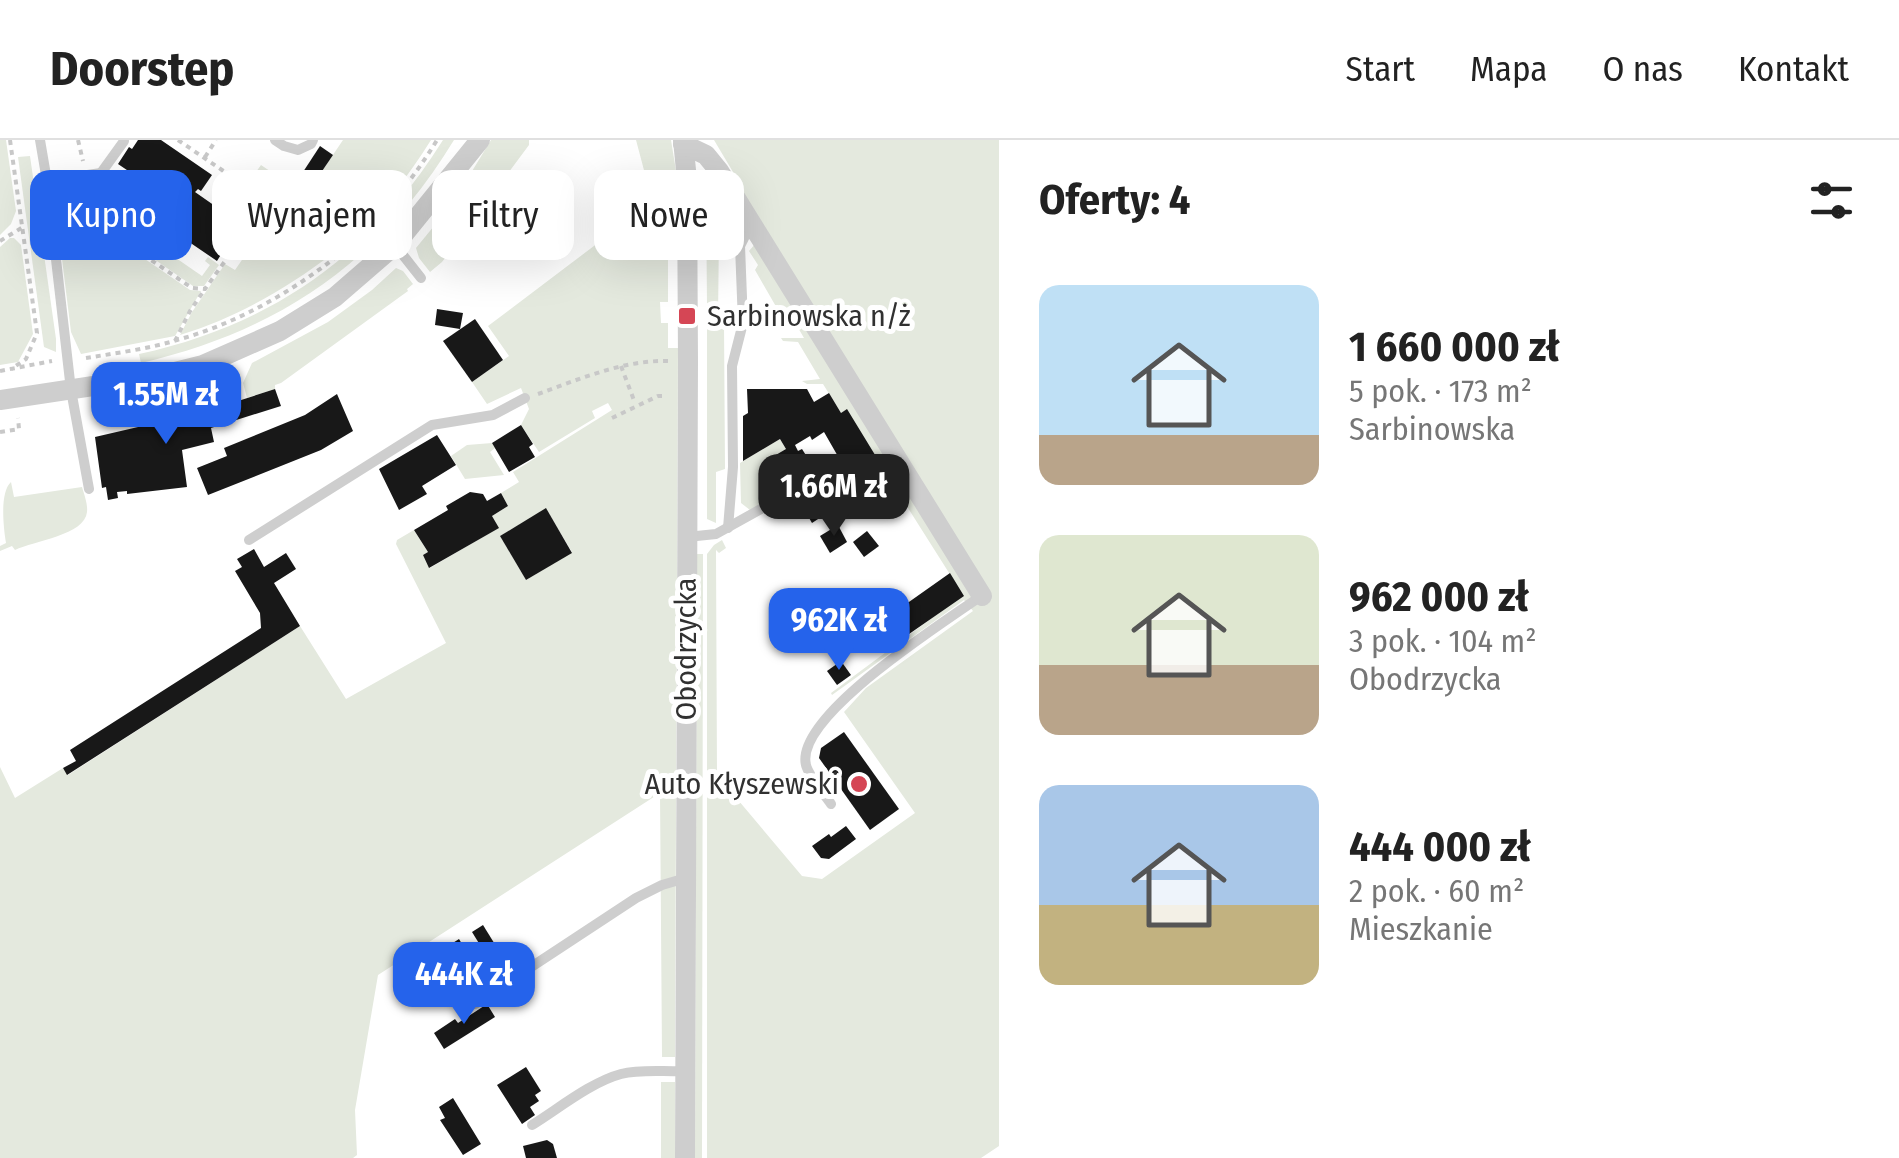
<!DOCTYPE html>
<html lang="pl">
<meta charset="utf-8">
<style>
body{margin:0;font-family:"Fira Sans Condensed",sans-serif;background:#f6f6f6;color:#222;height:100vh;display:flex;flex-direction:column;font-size:38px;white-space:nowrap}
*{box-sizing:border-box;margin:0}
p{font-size:32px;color:#767676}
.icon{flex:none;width:55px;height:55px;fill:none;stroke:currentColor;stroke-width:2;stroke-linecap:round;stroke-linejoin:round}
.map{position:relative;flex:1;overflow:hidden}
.sheet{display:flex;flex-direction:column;background:#fff;width:900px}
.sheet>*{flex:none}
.hud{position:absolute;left:30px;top:30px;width:818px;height:90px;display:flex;gap:20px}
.price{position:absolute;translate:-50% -85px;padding:0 22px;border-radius:20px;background:#2563eb;color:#fff;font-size:32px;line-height:65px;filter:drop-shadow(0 2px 5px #0008)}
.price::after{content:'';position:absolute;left:50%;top:60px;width:30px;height:22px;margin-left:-15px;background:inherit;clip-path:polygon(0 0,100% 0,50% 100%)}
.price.current{background:#222;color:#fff}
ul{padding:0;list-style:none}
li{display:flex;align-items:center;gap:30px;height:250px;padding:0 40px}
li span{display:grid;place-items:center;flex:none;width:280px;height:200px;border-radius:20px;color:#555}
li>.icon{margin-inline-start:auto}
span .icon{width:120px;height:120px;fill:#fffc;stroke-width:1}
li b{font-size:42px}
h2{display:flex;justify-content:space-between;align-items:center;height:120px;padding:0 40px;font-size:42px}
.chip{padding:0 35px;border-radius:20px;background:#fff;box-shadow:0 10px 40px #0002;font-size:35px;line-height:90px}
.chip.current{background:#2563eb;color:#fff}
header{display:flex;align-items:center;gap:60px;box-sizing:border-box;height:140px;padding:0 50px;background:#fff;border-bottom:2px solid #e0e0e0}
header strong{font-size:48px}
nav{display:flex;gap:55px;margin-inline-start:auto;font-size:35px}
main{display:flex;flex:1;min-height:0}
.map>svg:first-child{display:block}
</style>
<header>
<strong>Doorstep</strong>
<nav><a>Start</a><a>Mapa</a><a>O nas</a><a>Kontakt</a></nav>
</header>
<main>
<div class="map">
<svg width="999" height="1018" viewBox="0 0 999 1018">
<rect width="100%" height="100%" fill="#fff"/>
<g fill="#e4e9de" fill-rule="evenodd">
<polygon points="0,0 6,0 16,71 11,84 0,95"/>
<path d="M 343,0 L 431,0 C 407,38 380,74 346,103 L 335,102 L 248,43 L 261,25 L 292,46 L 303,32 L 316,40 Z"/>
<path d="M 443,0 L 454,0 C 380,122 279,191 141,223 L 139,214 C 272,185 371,115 443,0 Z"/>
<polygon points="491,0 529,0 529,5 442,122 430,132 419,118 416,108 452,64"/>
<path d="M 636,0 L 671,0 L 676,31 L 677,85 L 668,86 L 668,162 L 660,162 L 661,183 L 668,183 L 668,208 L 678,208 L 675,917 L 662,917 L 660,653 L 378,835 L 355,970 L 357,1015 L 353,1018 L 0,1018 L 0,627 L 15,658 L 63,628 L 68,635 L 300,486 L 346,559 L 446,503 L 396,404 L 397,400 L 414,390 L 428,412 L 423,415 L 430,428 L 498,388 L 492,376 L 508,366 L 501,353 L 519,342 L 513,332 L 612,270 L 608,263 L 592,271 L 595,278 L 539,312 L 521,285 L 529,269 L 521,248 L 487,264 L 472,242 L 509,216 L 488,186 L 631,78 L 644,59 L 645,34 ZM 546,369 L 572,412 L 526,440 L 500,396 Z"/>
<polygon points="714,0 999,0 999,1006 981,1018 707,1018 707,414 714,405 722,400 726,408 719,413 716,410 717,635 802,736 822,739 915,673 844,572 866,548 973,471 964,460 832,555 831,553 963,455 846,270 841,273 823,244 807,244 802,241 820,239 798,202 783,201 781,198 804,198 786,167 783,170 778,170 755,130 758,125 749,111 755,104 738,79 719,91 718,180 724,183 725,329 716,332 716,383 707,379 707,187 715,187 715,167 707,166 706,46 712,43 715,44 733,32"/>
<polygon points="30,16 56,199 56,212 44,207 18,17"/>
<path d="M 84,42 L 94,84 L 190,150 L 201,151 L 175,196 L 81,214 L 71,192 L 55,62 C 59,46 70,43 84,42 Z"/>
<polygon points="91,42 103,46 183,101 173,116 202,136 210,125 205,121 208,117 219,125 204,146 193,146 99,81"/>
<path d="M 270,66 L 330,108 L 332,114 C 286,149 236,178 180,195 L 192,172 L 225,124 L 235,130 L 244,117 L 235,110 L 264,68 Z"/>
<polygon points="10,98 14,98 21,105 33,194 18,222 0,225 0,107"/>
<polygon points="396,128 403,131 413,144 407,149 408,151 281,243 275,245 275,249 247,258 243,243 252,223 328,182 372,150"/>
<polygon points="780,299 786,309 782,352 750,370 741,363 740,323"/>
<polygon points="492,303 495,308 490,312 504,335 465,339 451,316 467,305"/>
<path d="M 11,342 L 14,357 L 82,347 C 84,354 88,364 87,372 C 85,395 34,401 15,410 L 12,406 L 0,411 L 0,406 L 6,403 C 3,384 0,352 11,342 Z"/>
<polygon points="697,414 703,414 702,1018 695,1018"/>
<rect x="661" y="942" width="14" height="76"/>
</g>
<g fill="#181818">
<polygon points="138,0 161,0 212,35 201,51 198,49 195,52 245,87 234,103 230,100 217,121 151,76 161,59 164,61 167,57 118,24 129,7 132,9"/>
<polygon points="320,6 333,15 316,40 303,32"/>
<polygon points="437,169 463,173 460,189 435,185"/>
<polygon points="475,179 503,220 472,242 443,201"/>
<polygon points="275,249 281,266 211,288 214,302 182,310 187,347 127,354 127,351 117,352 118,358 108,360 106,347 102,348 95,297 207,271"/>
<polygon points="747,249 807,249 814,262 829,253 841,273 847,269 905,364 895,371 875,343 859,353 824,292 812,300 810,296 795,305 798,311 802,309 814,328 806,333 808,336 782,352 764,322 786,309 780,299 743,321 743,276 748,273"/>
<polygon points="337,254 353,291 321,310 208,355 197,328 227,316 224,308 305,275"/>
<polygon points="521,285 533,304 529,307 535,317 509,332 492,303"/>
<polygon points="437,295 456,325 422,346 427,354 399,370 379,329"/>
<polygon points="816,348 822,356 831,350 841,364 812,383 801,364 786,373 783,368"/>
<polygon points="470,352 483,354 487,361 501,353 508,366 492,376 499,388 429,428 423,415 428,412 414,390 448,370 446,366"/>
<polygon points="546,368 572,413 526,440 500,396"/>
<polygon points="838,385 847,402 830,413 820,396"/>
<polygon points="867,391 879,406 864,417 853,402"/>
<polygon points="254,409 264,427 286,413 296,429 274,443 300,486 67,635 63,628 76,621 70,610 261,488 260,473 235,431 242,427 237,419"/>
<polygon points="950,433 964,456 883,512 871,496 903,474 899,469"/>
<polygon points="841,521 851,535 837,545 827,531"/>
<polygon points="844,592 899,669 870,690 819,618 821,608"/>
<polygon points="846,686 856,699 829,719 821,718 812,706 829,694 831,697"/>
<polygon points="483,785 512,832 501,839 472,792"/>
<polygon points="459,799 468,814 428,839 419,824 435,814 432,810 442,803 445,808"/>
<polygon points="487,864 495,877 444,909 434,893 455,879 458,883"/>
<polygon points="526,927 541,951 535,955 539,961 530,967 535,975 522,984 497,945"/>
<polygon points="453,958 481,1004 463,1015 440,980 445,978 439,967"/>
<polygon points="547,1000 553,1004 557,1018 526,1018 523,1006"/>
</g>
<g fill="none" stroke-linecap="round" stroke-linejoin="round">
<g stroke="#c8c8c8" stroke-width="4" stroke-dasharray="5 5" stroke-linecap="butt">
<polyline points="10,0 37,193 26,219 11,229"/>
<polyline points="78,0 83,21"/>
<path d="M 178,0 L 342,112 C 380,79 411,43 437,0"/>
<polyline points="205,17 216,0"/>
<polyline points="89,50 97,83 192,148 205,149 268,61"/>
<polyline points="0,101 23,87"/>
<polyline points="175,201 190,171 205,149"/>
<path d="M 86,218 C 116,213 148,209 177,200 C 238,183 292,152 341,113"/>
<polyline points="621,226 635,263"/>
<polyline points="0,231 52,221"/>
<path d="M 538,254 C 580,239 623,220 668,221"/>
<polyline points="612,278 658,256 667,256"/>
<polyline points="117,282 123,264"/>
<polyline points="0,292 19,289 18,278"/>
</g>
<g stroke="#cecece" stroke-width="10">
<polyline points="40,0 47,41 71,250 89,349"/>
<polyline points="275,0 284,6 298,10 311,4 313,0"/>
<polyline points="101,33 124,1"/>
<polyline points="47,41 101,33 147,65"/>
<polyline points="756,89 745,96 740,106 743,183 782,184 806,173"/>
<polyline points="395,105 421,138"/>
<polyline points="728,388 733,327 732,226 743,183"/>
<polyline points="687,397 716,394 831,330"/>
<polyline points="249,400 432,285 493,275 525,258"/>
<path d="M 831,664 C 825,655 808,635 806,625 C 794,576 945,482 981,456"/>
<polyline points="475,864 636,758 662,745 686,738"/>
<path d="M 532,985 C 558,969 591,942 621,934 C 641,929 664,932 684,931"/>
</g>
<g stroke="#cecece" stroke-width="20">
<polyline points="683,0 687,40 688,221 685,1018"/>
<polyline points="683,4 706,15 719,31 982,456"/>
<polyline points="0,260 159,236 203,225 280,191 335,157 395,105 480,0"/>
</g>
</g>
<g fill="#d54655" stroke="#fff" stroke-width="4">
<rect x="677" y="166" width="20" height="20" rx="5"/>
<circle cx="859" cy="644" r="10"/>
</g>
<g text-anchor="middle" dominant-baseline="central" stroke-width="10" stroke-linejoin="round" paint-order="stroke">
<g font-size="30" fill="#313131" stroke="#fff" text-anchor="start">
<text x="707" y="176">Sarbinowska n/ż</text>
<text x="839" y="644" text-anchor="end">Auto Kłyszewski</text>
</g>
<g font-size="30" fill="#313131" stroke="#fff">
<text transform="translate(686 509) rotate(-90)">Obodrzycka</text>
</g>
</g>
</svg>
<b class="price" style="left:166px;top:307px">1.55M zł</b>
<b class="price current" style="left:834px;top:399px">1.66M zł</b>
<b class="price" style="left:839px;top:533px">962K zł</b>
<b class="price" style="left:464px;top:887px">444K zł</b>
<div class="hud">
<a class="chip current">Kupno</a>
<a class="chip">Wynajem</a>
<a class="chip">Filtry</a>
<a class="chip">Nowe</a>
</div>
</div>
<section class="sheet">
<h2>Oferty: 4<svg class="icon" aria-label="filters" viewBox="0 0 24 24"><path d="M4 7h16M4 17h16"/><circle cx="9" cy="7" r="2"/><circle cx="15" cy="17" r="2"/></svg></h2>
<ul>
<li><span style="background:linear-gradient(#bfe0f5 75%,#b9a48a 0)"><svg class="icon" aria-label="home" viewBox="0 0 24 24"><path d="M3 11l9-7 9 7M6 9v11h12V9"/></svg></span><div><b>1 660 000 zł</b><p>5 pok. · 173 m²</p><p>Sarbinowska</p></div></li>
<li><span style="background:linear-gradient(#dfe7d0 65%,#b9a48a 0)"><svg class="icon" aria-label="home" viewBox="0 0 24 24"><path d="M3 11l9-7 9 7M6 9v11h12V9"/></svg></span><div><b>962 000 zł</b><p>3 pok. · 104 m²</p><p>Obodrzycka</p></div></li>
<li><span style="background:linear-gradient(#a9c7e8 60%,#c2b280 0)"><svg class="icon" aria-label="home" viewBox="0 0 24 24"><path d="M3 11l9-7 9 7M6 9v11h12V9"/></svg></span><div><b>444 000 zł</b><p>2 pok. · 60 m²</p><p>Mieszkanie</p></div></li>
</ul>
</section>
</main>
